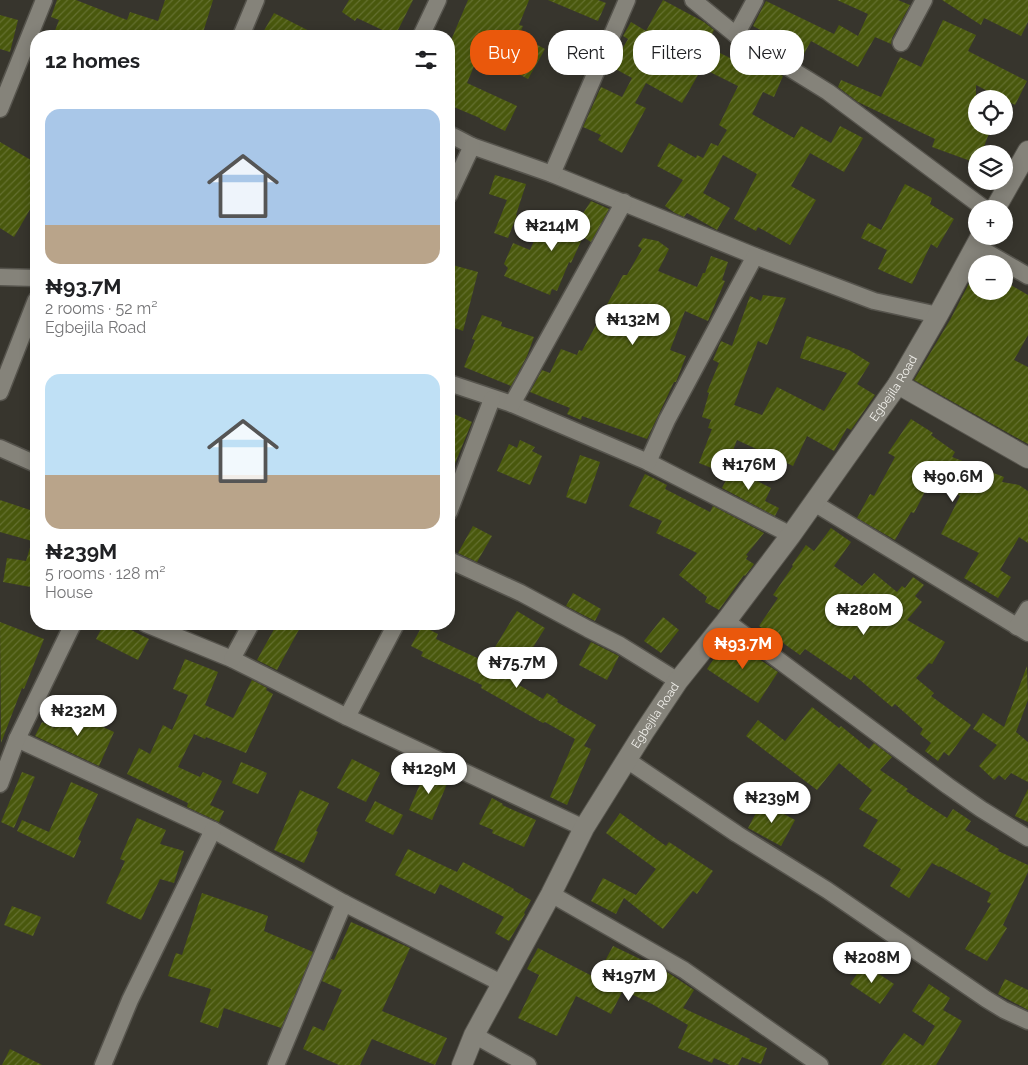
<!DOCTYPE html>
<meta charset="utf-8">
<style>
body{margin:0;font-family:Raleway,sans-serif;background:#f6f6f6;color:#202124;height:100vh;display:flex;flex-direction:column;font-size:19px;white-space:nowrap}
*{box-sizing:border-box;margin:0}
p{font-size:16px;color:#757577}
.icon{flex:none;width:28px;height:28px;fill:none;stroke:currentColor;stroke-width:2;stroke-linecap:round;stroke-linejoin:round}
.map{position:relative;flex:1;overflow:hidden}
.panel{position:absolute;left:30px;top:30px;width:425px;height:600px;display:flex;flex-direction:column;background:#fff;border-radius:20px;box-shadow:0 2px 12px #0003}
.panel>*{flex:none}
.banner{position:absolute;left:470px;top:30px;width:475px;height:45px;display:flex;gap:10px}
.fabs{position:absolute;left:968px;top:90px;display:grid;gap:10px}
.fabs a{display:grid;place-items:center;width:45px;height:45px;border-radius:50%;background:#fff;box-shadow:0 2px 12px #0003;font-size:25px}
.price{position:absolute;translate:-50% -42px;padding:0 11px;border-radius:18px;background:#fff;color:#222;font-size:16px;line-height:32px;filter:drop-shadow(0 1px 2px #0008)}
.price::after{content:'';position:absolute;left:50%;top:30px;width:15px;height:11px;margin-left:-8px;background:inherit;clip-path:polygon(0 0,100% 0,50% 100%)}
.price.selected{background:#ea580c;color:#fff}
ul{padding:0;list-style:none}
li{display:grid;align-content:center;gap:10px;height:265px;padding:0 15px}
li span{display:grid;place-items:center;height:155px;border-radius:15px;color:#555}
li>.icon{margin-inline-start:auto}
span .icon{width:90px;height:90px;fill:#fffc;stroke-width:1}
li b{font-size:21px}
h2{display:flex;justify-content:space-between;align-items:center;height:60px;padding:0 15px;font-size:21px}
.chip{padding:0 18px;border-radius:20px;background:#fff;box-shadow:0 2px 12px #0003;font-size:18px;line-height:45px}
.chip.selected{background:#ea580c;color:#fff}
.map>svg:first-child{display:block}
</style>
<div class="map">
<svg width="1028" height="1065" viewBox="0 0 1028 1065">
<defs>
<pattern id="building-hatch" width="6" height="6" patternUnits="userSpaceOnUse" patternTransform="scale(1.25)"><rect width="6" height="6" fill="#49580d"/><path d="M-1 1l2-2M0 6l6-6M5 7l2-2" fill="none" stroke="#647030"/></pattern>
</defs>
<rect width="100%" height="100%" fill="#37352d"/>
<g fill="url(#building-hatch)">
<polygon points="57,0 76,0 127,20 130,12 158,21 165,0 213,0 202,36 53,36 59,20 51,17"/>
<polygon points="349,0 413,0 395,36 357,18 355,21 342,12"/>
<polygon points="468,0 529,0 519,25 523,26 519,35 545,49 528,79 509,69 517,53 485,40 467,83 517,106 505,131 480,119 480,118 449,105 449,45"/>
<polygon points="548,0 598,0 606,3 598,21"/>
<polygon points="663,0 704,22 714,30 706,46 746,66 749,60 783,76 774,97 763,92 752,114 794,138 801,126 831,143 840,126 863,138 844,172 810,153 791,186 816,200 790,245 758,227 756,231 734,219 757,174 723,155 703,193 730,208 717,230 687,213 684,217 675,213 665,206 683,180 657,166 669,143 696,158 697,155 703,158 711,143 718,146 727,130 719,125 738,86 702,68 682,103 646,83 635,103 646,108 622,153 598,140 601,135 583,127 601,87 622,97 632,78 612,67 628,39 623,36 631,22 646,31"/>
<polygon points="837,0 898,0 910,5 892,38 891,44 875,37 858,67 811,41 804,54 753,26 766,1 834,34 839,25 858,36 868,14"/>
<polygon points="942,0 1028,0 1028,22 1021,36 984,18 981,25"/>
<polygon points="274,13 319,36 261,36"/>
<polygon points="0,15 18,20 10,52 0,49"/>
<polygon points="943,20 976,35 968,51 1027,81 1015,105 976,85 976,126 992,126 981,154 976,154 976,163 932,147 935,139 858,102 838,87 841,80 881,97 900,57 921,67"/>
<polygon points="0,142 36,163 36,199 14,237 0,228"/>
<polygon points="495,175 526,184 516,215 517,215 508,238 494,233 507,200 489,194"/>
<polygon points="905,184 932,198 930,204 954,219 937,248 931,244 912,284 878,269 887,250 861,238 868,223 881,230"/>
<polygon points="591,201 609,209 591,242 583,237 571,263 569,262 557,291 552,289 550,295 504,276 508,268 504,264 513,243 530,250 542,223 569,235"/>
<polygon points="643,238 658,241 669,249 658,271 697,287 703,273 705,273 711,256 728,262 722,280 725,281 708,321 685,311 670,350 686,356 676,382 674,382 647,439 582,416 581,420 567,414 570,408 530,392 542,370 550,373 561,349 577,355 579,350 582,351 623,275 627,275 642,249 638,246"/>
<polygon points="449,264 478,272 463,331 449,326"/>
<polygon points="976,270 976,291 1004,291 1004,281 1028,295 1028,335 1014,360 1028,367 1028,444 914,380 950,320"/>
<polygon points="763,295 786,298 767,345 758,341 734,405 762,415 777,387 824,411 847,373 800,358 807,336 849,350 870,363 857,384 875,395 851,430 847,428 834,451 807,436 793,466 737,440 724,473 699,463 712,429 708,428 711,420 702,417 709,393 707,392 719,363 713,360 721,341 732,346 750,296 761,301"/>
<polygon points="482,315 502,322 501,326 534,337 527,356 511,386 464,367 475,340 472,339"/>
<polygon points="454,414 472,422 449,478 449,426"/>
<polygon points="911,419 933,433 931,435 955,452 952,457 1004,477 1002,482 1019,485 1028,491 1028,543 1019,537 1000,570 1011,577 998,598 964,578 979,553 941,534 960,496 932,478 914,513 911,512 895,540 857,518 870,494 874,496 895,457 888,453"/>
<polygon points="520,440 535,447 532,451 542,456 530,485 497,471 509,444 517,448"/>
<polygon points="580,455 600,462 586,504 566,497"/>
<polygon points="732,468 771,488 765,501 779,508 775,516 722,488"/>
<polygon points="645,474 667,485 665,489 710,512 713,506 764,533 746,555 748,556 746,559 754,564 745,576 744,575 719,610 705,602 707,597 679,575 697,553 656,533 662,521 629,506"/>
<polygon points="0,500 36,512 36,588 3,582 7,558 26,561 32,541 0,532"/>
<polygon points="473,526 492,536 477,562 458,553"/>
<polygon points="831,528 851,542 834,566 862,586 874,573 897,592 902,586 905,588 913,577 924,585 915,596 922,602 907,620 945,642 932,664 929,663 916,678 934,693 931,696 971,725 949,756 944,752 938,761 925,751 931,743 920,734 923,729 895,704 892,707 854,675 851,680 805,649 800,655 759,626 778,598 773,595 793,566 792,565 806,545 814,551"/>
<polygon points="573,593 601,609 595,621 566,606"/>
<polygon points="517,611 545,628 512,681 543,699 547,693 558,700 557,702 596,725 584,746 591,749 567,805 550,797 575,739 545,722 543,723 481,688 482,685 421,656 423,652 411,646 422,626 438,634 436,639 486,662"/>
<polygon points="663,617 679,630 661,653 644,641"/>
<polygon points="0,622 44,639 24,689 22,688 1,743"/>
<polygon points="104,624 119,624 149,639 138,660 96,639"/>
<polygon points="277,624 302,624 277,670 257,660"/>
<polygon points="728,638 778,672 758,703 707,669"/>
<polygon points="591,642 619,656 607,680 579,665"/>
<polygon points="185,659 218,672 205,705 233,718 252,680 267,688 266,690 273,694 246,753 206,737 205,739 194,734 178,767 200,777 203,772 222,781 210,805 224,811 219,822 187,807 188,803 127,774 139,748 150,754 163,725 172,730 188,695 173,689"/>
<polygon points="1027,666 1028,700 1016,732 1028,742 1028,782 1011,773 1005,780 999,775 994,780 979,766 997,745 973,729 983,713 1004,727"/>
<polygon points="812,707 839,728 841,726 869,749 874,743 892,757 880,770 908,789 906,791 947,818 953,809 971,821 965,830 999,849 998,851 1028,865 1028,872 1003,925 1007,928 987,961 965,949 991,904 987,902 991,893 940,866 939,867 932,863 909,898 890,886 901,869 863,846 878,820 859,809 872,790 839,763 817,790 746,736 758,720 785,741"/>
<polygon points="63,709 114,732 99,766 35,736 42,722 55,728"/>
<polygon points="352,759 380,773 366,802 337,788"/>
<polygon points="241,762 267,773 258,794 232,783"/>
<polygon points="426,770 449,779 432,820 409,810"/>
<polygon points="22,772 35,777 14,828 1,822"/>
<polygon points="71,782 98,794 78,839 81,841 74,858 17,831 22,820 49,832"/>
<polygon points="1028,789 1028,822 1015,816"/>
<polygon points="300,790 329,803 316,831 318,832 304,863 274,850"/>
<polygon points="492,798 503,804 502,805 536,820 524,847 492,833 493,830 479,824"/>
<polygon points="375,801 403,815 393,835 365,821"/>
<polygon points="762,802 795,820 781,846 748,828"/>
<polygon points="620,813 666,846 669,842 713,871 697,894 693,891 663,929 624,898 616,914 591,901 603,878 636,895 656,869 606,833"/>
<polygon points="137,818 166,830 160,844 184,851 174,883 160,879 141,920 106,903 125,861 120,859"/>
<polygon points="408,849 457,872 463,862 514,889 513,890 531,900 524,913 525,914 509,941 495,933 504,917 440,884 435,894 395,875"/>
<polygon points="202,893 268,916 264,931 313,952 281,1028 224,1008 218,1028 200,1022 211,989 168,976 176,953 182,955"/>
<polygon points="12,906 41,917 33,936 4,925"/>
<polygon points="351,922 410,948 382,1011 447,1038 435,1065 372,1039 360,1065 339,1065 303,1049 313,1026 324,1031 342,990 322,981 331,959 334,960"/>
<polygon points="613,946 667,972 694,990 683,1008 750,1039 749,1041 767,1048 761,1064 742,1057 738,1065 730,1065 714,1058 712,1063 678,1048 688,1025 652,1004 623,990 611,1014 576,996 557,1036 518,1018 539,975 527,969 538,948 596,978"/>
<polygon points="864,964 894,984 880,1004 850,984"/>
<polygon points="1005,979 1028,990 1028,1010 998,994"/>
<polygon points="929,984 950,998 943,1010 962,1021 936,1065 881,1065 904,1033 923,1046 935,1026 912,1011"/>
<polygon points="10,1049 42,1065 2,1065"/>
</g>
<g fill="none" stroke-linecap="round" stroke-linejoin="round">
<defs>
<g id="minor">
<polyline points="693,0 736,35"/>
<polyline points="755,0 736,35 828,92 985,209"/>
<polyline points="241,36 256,0"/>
<polyline points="421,36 438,0"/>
<polyline points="901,43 924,0"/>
<polyline points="0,109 44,0"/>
<polyline points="449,134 472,146 552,174 755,256 874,301 938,315"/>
<polyline points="552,174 627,0"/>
<polyline points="449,195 472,146"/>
<polyline points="976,246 1028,276"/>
<polyline points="0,277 36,278"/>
<polyline points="449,383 512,404 648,462 791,535"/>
<polyline points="0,392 36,300"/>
<polyline points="512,404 624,202"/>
<polyline points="0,448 36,464"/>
<polyline points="648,462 667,420 755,256"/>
<polyline points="814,503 1028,633"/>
<polyline points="449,512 492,399"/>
<polyline points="449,560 521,593 588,629 620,645 678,681"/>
<polyline points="726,621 948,786 981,809 1028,838"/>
<polyline points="146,624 232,659 347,717 584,828"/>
<polyline points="1017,627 1028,609"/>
<polyline points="232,659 251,624"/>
<polyline points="347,717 396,624"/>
<polyline points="17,739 213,830 344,903 501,983"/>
<polyline points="627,760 737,834 827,890 986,999 1004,1010 1028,1021"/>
<polyline points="0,784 17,739 73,624"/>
<polyline points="551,894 684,970 820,1065"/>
<polyline points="474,1035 528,1065"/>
<polyline points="103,1065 130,1000 213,830"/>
<polyline points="276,1065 344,903"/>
</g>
<g id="tertiary">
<polyline points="995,209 1028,151"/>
<polyline points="898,384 1028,458"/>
<path id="s1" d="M 462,1065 L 474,1035 L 551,894 L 584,828 L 644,732 L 678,681 L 726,621 L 791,535 L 898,384 L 938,315 L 981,236"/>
</g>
</defs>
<use href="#minor" stroke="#56544d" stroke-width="19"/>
<use href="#tertiary" stroke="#56544d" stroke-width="22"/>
<use href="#minor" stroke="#85837a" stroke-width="16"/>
<use href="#tertiary" stroke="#85837a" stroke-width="20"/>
</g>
<g text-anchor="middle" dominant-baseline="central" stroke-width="4" stroke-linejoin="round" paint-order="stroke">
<g font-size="12" fill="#f2f1ec" stroke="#1e1d19">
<text stroke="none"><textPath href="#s1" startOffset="805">Egbejila Road</textPath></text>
<text stroke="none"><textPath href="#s1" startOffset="400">Egbejila Road</textPath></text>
</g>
</g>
</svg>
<div class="fabs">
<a><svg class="icon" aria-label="locate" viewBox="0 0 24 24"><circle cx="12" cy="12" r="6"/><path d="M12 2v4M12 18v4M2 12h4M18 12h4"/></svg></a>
<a><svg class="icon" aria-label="layers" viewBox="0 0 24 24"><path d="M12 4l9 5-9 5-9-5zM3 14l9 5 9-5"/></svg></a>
<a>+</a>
<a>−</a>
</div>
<b class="price" style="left:552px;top:252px">₦214M</b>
<b class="price" style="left:633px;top:346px">₦132M</b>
<b class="price" style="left:749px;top:491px">₦176M</b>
<b class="price" style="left:953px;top:503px">₦90.6M</b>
<b class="price" style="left:864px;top:636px">₦280M</b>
<b class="price selected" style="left:743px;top:670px">₦93.7M</b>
<b class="price" style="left:517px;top:689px">₦75.7M</b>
<b class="price" style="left:78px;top:737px">₦232M</b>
<b class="price" style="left:429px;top:795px">₦129M</b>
<b class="price" style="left:772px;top:824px">₦239M</b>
<b class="price" style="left:872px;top:984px">₦208M</b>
<b class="price" style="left:629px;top:1002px">₦197M</b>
<div class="banner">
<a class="chip selected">Buy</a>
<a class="chip">Rent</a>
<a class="chip">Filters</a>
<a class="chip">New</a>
</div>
<section class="panel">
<h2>12 homes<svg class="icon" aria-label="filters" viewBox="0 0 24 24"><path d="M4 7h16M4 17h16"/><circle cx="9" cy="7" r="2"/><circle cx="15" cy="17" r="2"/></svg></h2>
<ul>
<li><span style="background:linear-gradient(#a9c7e8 75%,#b9a48a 0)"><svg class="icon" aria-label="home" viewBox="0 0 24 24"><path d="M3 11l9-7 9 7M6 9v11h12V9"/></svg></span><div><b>₦93.7M</b><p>2 rooms · 52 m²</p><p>Egbejila Road</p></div></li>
<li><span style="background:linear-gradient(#bfe0f5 65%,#b9a48a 0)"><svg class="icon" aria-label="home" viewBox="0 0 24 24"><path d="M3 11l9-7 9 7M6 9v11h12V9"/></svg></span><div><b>₦239M</b><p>5 rooms · 128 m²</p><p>House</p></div></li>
</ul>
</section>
</div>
